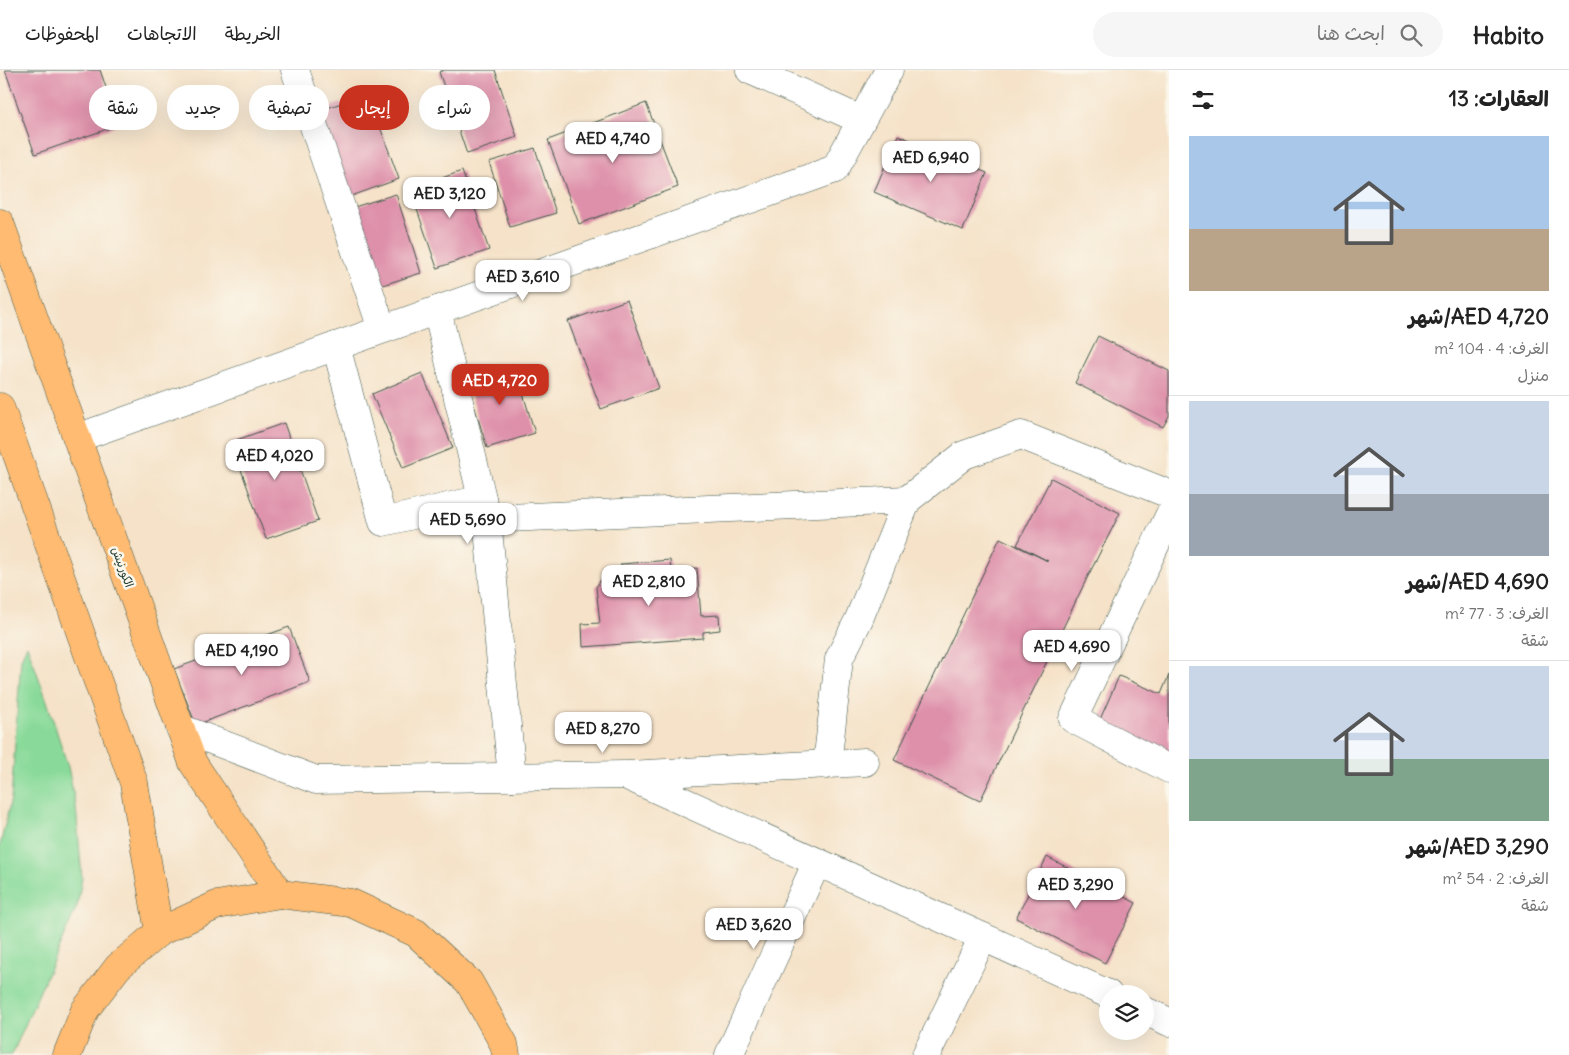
<!DOCTYPE html>
<html lang="ar">
<meta charset="utf-8">
<style>
body{margin:0;font-family:Delius,"Playpen Sans Arabic",sans-serif;background:#f6f6f6;color:#222;direction:rtl;height:100vh;display:flex;flex-direction:column;font-size:19px;white-space:nowrap}
*{box-sizing:border-box;margin:0}
p{font-size:16px;color:#767676}
.icon{flex:none;width:28px;height:28px;fill:none;stroke:currentColor;stroke-width:2;stroke-linecap:round;stroke-linejoin:round}
.map{position:relative;flex:1;overflow:hidden;direction:ltr}
.drawer{display:flex;flex-direction:column;background:#fff;width:400px}
.drawer>*{flex:none}
.banner{position:absolute;left:15px;top:15px;width:475px;height:45px;direction:rtl;display:flex;gap:10px}
.buttons{position:absolute;left:1099px;top:915px;display:grid;gap:10px}
.buttons a{display:grid;place-items:center;width:55px;height:55px;border-radius:50%;background:#fff;box-shadow:0 5px 20px #0002;font-size:25px}
.price{position:absolute;translate:-50% -42px;padding:0 11px;border-radius:10px;background:#fff;color:#222;font-size:16px;line-height:32px;filter:drop-shadow(0 1px 2px #0008)}
.price::after{content:'';position:absolute;left:50%;top:30px;width:15px;height:11px;margin-left:-8px;background:inherit;clip-path:polygon(0 0,100% 0,50% 100%)}
.price.on{background:#c8321e;color:#fff}
ul{padding:0;list-style:none}
li{display:grid;align-content:center;gap:10px;height:265px;padding:0 20px}
li+li{border-top:1px solid #e0e0e0}
li span{display:grid;place-items:center;height:155px;border-radius:0px;color:#555}
li>.icon{margin-inline-start:auto}
span .icon{width:90px;height:90px;fill:#fffc;stroke-width:1}
li b{font-size:21px}
h2{display:flex;justify-content:space-between;align-items:center;height:60px;padding:0 20px;font-size:21px}
.tag{padding:0 18px;border-radius:22px;background:#fff;box-shadow:0 5px 20px #0002;font-size:18px;line-height:45px}
.tag.on{background:#c8321e;color:#fff}
header{display:flex;align-items:center;gap:30px;box-sizing:border-box;height:70px;padding:0 25px;background:#fff;border-bottom:1px solid #e0e0e0}
header strong{font-size:24px}
nav{display:flex;gap:28px;margin-inline-start:auto;font-size:18px}
.search{width:350px;height:45px;background:#f6f6f6;display:flex;align-items:center;gap:12px;box-sizing:border-box;padding:0 18px;border-radius:28px;color:#767676;font-size:19px}
main{display:flex;flex:1;min-height:0}
.map>svg:first-child{display:block}
</style>
<header>
<strong>Habito</strong>
<div class="search"><svg class="icon" aria-label="search" viewBox="0 0 24 24"><circle cx="10" cy="10" r="6"/><path d="M15 15l6 6"/></svg>ابحث هنا</div>
<nav><a>الخريطة</a><a>الاتجاهات</a><a>المحفوظات</a></nav>
</header>
<main>
<section class="drawer">
<h2>العقارات: 13<svg class="icon" aria-label="filters" viewBox="0 0 24 24"><path d="M4 7h16M4 17h16"/><circle cx="9" cy="7" r="2"/><circle cx="15" cy="17" r="2"/></svg></h2>
<ul>
<li><span style="background:linear-gradient(#a9c7e8 60%,#b9a48a 0)"><svg class="icon" aria-label="home" viewBox="0 0 24 24"><path d="M3 11l9-7 9 7M6 9v11h12V9"/></svg></span><div><b>AED 4,720/شهر</b><p>الغرف: 4 · 104 m²</p><p>منزل</p></div></li>
<li><span style="background:linear-gradient(#c9d6e8 60%,#9aa5b1 0)"><svg class="icon" aria-label="home" viewBox="0 0 24 24"><path d="M3 11l9-7 9 7M6 9v11h12V9"/></svg></span><div><b>AED 4,690/شهر</b><p>الغرف: 3 · 77 m²</p><p>شقة</p></div></li>
<li><span style="background:linear-gradient(#c9d6e8 60%,#7fa58c 0)"><svg class="icon" aria-label="home" viewBox="0 0 24 24"><path d="M3 11l9-7 9 7M6 9v11h12V9"/></svg></span><div><b>AED 3,290/شهر</b><p>الغرف: 2 · 54 m²</p><p>شقة</p></div></li>
</ul>
</section>
<div class="map">
<svg width="1169" height="985" viewBox="0 0 1169 985">
<rect width="100%" height="100%" fill="#fbf7ec"/>
<filter id="ink" filterUnits="userSpaceOnUse"><feTurbulence type="fractalNoise" baseFrequency=".02" numOctaves="2"/><feDisplacementMap in="SourceGraphic" scale="10" xChannelSelector="R" yChannelSelector="G"/><feConvolveMatrix kernelMatrix="1 2 1 2 8 2 1 2 1" color-interpolation-filters="sRGB"/></filter>
<filter id="wash" filterUnits="userSpaceOnUse"><feTurbulence type="fractalNoise" baseFrequency=".0096" numOctaves="4" result="noise"/><feDisplacementMap in="SourceGraphic" scale="20" xChannelSelector="R" yChannelSelector="G"/><feGaussianBlur stdDeviation="1.12" result="paint"/><feColorMatrix in="noise" values="0 0 0 0 0 0 0 0 0 0 0 0 0 0 0 0 0 1.4 0 .05"/><feComposite in="paint" operator="in"/></filter>
<g filter="url(#wash)">
<rect width="100%" height="100%" fill="#f5e2c8"/>
<polygon fill="#89da9a" stroke="#548c67" points="27,575 47,631 68,697 76,737 82,808 77,836 12,985 0,985 0,776 11,729 21,589"/>
<g id="blocks">
<g fill="#de90aa">
<polygon points="5,0 100,0 119,55 35,84"/>
<polygon points="444,0 495,0 517,67 467,84 439,2"/>
<polygon points="368,24 399,109 346,128 315,42"/>
<polygon points="646,33 678,117 579,154 548,70"/>
<polygon points="898,65 987,103 963,160 874,122"/>
<polygon points="535,78 556,143 510,157 489,92"/>
<polygon points="462,101 489,180 437,198 410,119"/>
<polygon points="396,124 421,203 376,217 351,138"/>
<polygon points="627,230 659,318 601,339 568,251"/>
<polygon points="1098,266 1169,301 1169,346 1163,357 1075,313"/>
<polygon points="514,294 535,363 487,378 466,308"/>
<polygon points="422,303 453,378 403,398 372,324"/>
<polygon points="284,353 318,451 266,469 231,372"/>
<polygon points="1051,408 1120,443 1086,510 980,731 894,690 1000,468 1048,491 1017,475"/>
<polygon points="670,490 671,500 697,498 701,546 719,545 720,560 703,562 703,568 583,577 582,554 600,553 596,517 603,507 621,505 621,494"/>
<polygon points="289,557 310,612 196,655 174,599"/>
<polygon points="1169,605 1169,685 1098,654 1119,606 1161,624"/>
<polygon points="1047,787 1136,833 1105,893 1016,848"/>
</g>
</g>
</g>
<g filter="url(#ink)">
<use href="#blocks" fill-opacity="0" stroke="#3f564a" stroke-width="1"/>
<g fill="none" stroke-linecap="round" stroke-linejoin="round">
<defs>
<g id="minor">
<polyline points="295,0 382,259"/>
<polyline points="750,0 861,50"/>
<polyline points="437,240 487,449 512,707"/>
<polyline points="336,276 383,452 482,429"/>
<polyline points="77,368 835,99 889,0"/>
<polyline points="1169,446 1073,649 1169,699"/>
<polyline points="487,449 907,430"/>
<polyline points="180,658 316,710 625,705 983,867"/>
<polyline points="827,695 839,589 859,549 907,430 964,385 1021,365 1169,424"/>
<polyline points="629,705 865,692"/>
<polyline points="1145,941 1169,952"/>
<polyline points="729,985 817,792"/>
<polyline points="926,985 983,867 1108,924"/>
</g>
<g id="major">
<polyline points="0,153 193,693 280,824"/>
<polyline points="0,337 134,713 159,862"/>
<polyline points="67,985 85,940 118,897 159,862 217,835 280,824 351,833 416,863 469,912 504,974 506,985"/>
</g>
</defs>
<use href="#minor" stroke="#3f564a" stroke-width="29"/>
<use href="#major" stroke="#3f564a" stroke-width="29"/>
<use href="#minor" stroke="#fff" stroke-width="28"/>
<use href="#major" stroke="#ffbb71" stroke-width="28"/>
</g>
</g>
<g text-anchor="middle" dominant-baseline="central" stroke-width="5" stroke-linejoin="round" paint-order="stroke">
<g font-size="12" fill="#1f3d34" stroke="#fbf7ec">
<text transform="translate(123 497) rotate(70)">الكورنيش</text>
</g>
</g>
</svg>
<div class="buttons">
<a><svg class="icon" aria-label="layers" viewBox="0 0 24 24"><path d="M12 4l9 5-9 5-9-5zM3 14l9 5 9-5"/></svg></a>
</div>
<b class="price" style="left:613px;top:94px">AED 4,740</b>
<b class="price" style="left:931px;top:113px">AED 6,940</b>
<b class="price" style="left:450px;top:149px">AED 3,120</b>
<b class="price" style="left:523px;top:232px">AED 3,610</b>
<b class="price on" style="left:500px;top:336px">AED 4,720</b>
<b class="price" style="left:275px;top:411px">AED 4,020</b>
<b class="price" style="left:468px;top:475px">AED 5,690</b>
<b class="price" style="left:649px;top:537px">AED 2,810</b>
<b class="price" style="left:1072px;top:602px">AED 4,690</b>
<b class="price" style="left:242px;top:606px">AED 4,190</b>
<b class="price" style="left:603px;top:684px">AED 8,270</b>
<b class="price" style="left:1076px;top:840px">AED 3,290</b>
<b class="price" style="left:754px;top:880px">AED 3,620</b>
<div class="banner">
<a class="tag">شراء</a>
<a class="tag on">إيجار</a>
<a class="tag">تصفية</a>
<a class="tag">جديد</a>
<a class="tag">شقة</a>
</div>
</div>
</main>
